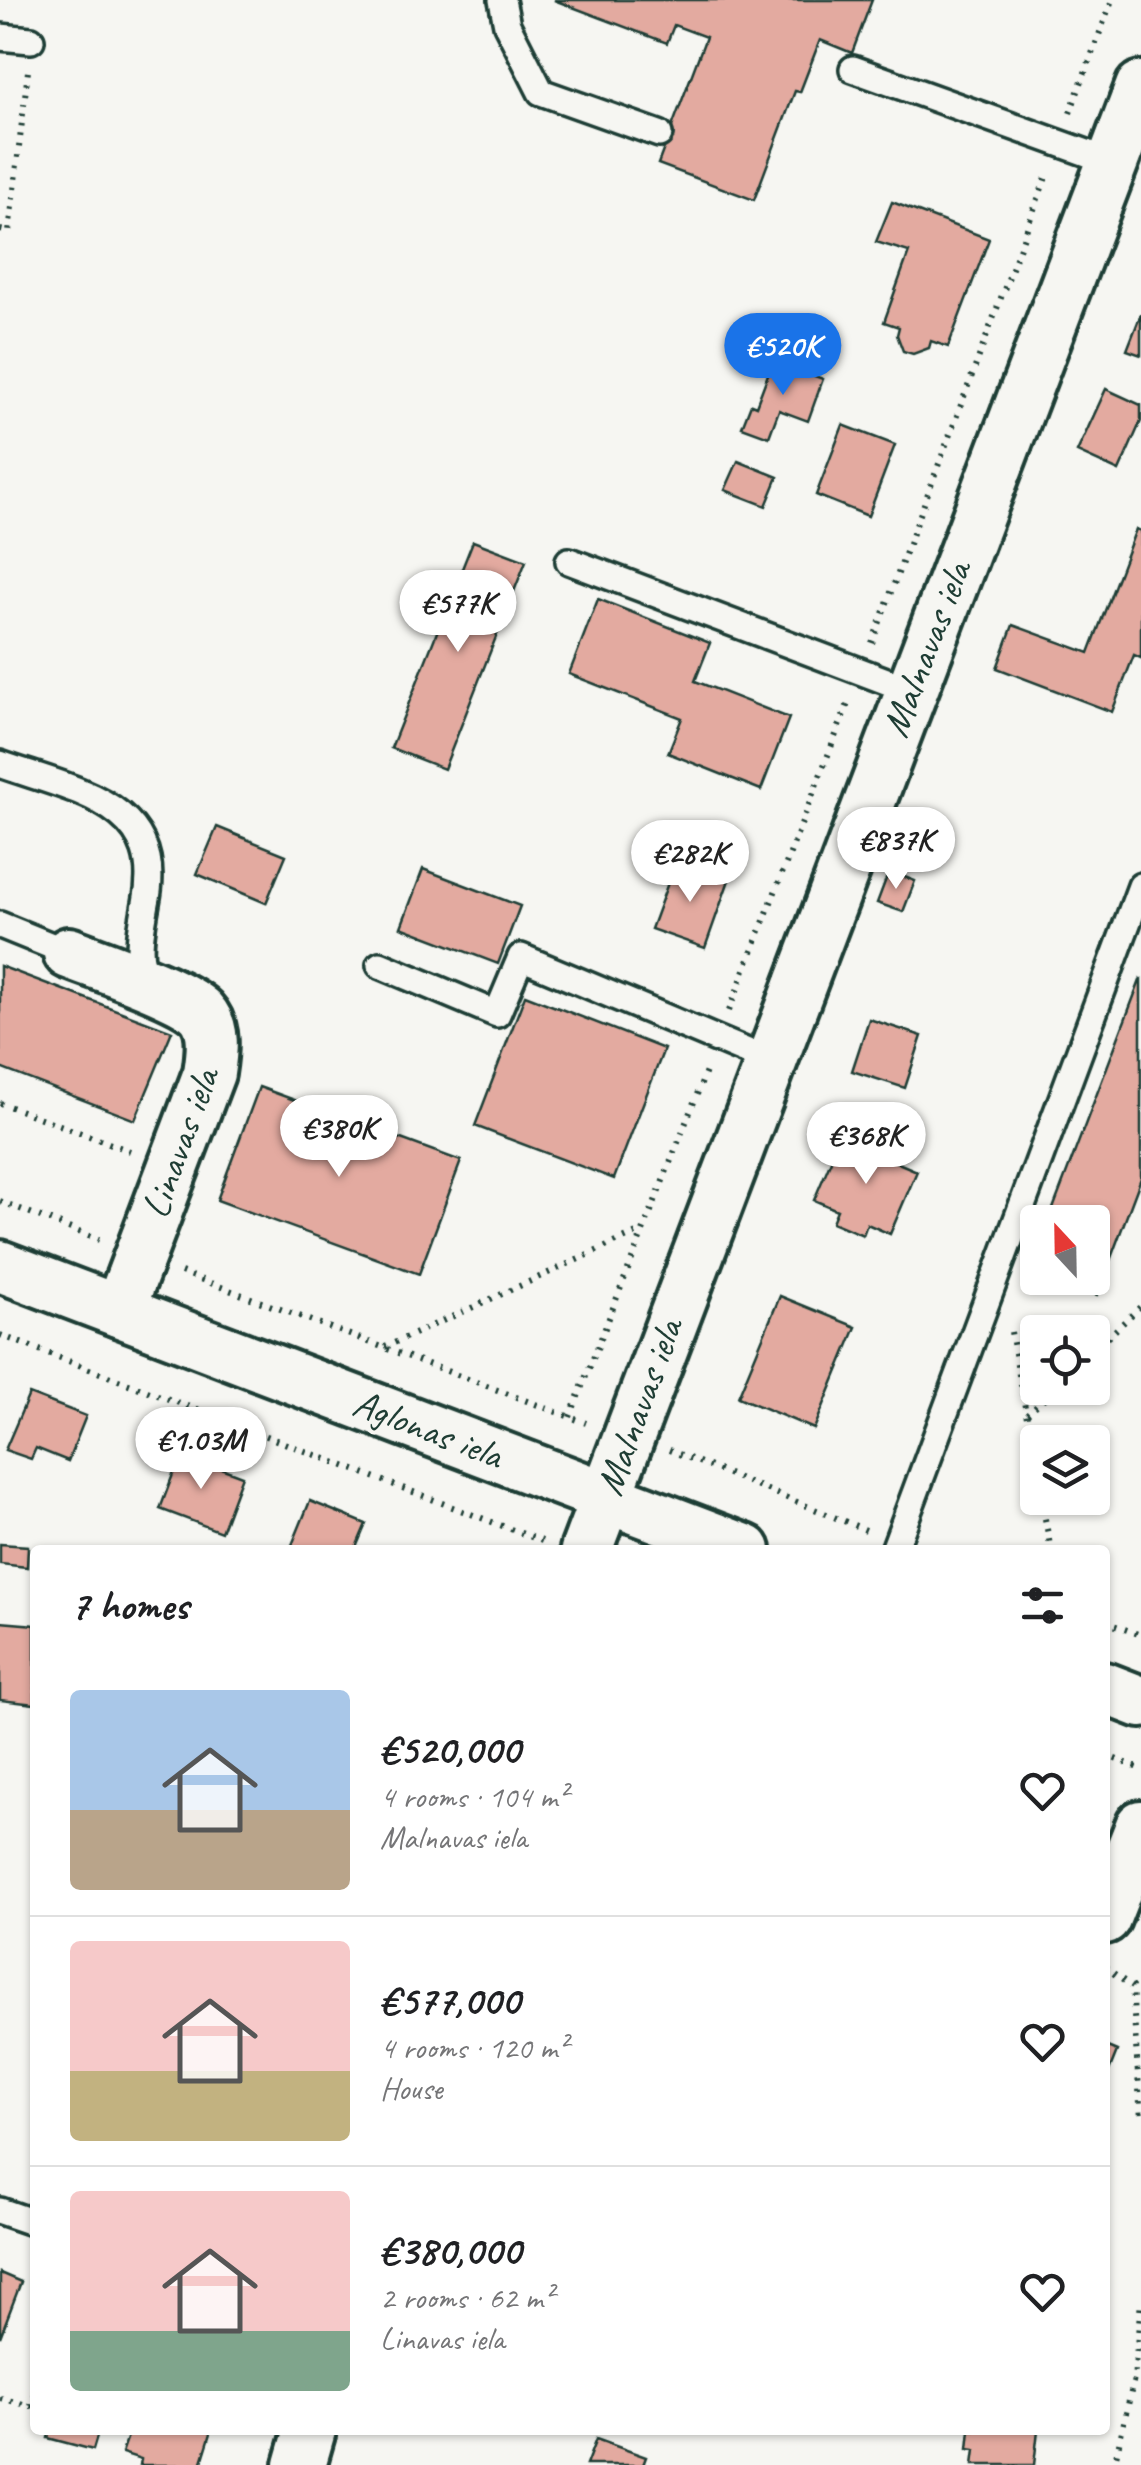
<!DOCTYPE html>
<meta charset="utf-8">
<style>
body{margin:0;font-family:Caveat,sans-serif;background:#f2f2f2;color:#202124;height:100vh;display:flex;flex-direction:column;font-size:38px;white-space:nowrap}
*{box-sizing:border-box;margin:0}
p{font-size:32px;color:#757577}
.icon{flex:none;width:55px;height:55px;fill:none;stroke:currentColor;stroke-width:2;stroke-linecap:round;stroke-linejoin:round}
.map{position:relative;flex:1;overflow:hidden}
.details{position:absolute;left:30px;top:1545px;width:1080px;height:890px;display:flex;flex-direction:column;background:#fff;border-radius:10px;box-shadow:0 2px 8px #0004}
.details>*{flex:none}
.needle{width:65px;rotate:338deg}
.controls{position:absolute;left:1020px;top:1205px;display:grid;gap:20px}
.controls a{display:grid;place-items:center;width:90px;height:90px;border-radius:10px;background:#fff;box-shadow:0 2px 8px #0004;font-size:50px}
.price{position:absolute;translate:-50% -85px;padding:0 22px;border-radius:35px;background:#fff;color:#222;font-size:32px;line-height:65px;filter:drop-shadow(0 2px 5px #0008)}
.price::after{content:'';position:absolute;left:50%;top:60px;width:30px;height:22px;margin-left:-15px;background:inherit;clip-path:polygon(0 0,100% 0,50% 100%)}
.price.active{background:#1a73e8;color:#fff}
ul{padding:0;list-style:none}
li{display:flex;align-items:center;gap:30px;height:250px;padding:0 40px}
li+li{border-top:2px solid #e0e0e0}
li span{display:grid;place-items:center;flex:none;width:280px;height:200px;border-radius:10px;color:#555}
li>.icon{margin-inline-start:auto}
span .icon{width:120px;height:120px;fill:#fffc;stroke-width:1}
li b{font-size:42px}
h2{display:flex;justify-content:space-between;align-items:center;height:120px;padding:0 40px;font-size:42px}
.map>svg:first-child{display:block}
</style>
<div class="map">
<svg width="1141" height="2465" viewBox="0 0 1141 2465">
<rect width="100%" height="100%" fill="#f6f6f2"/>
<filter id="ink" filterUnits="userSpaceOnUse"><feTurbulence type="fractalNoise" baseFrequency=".01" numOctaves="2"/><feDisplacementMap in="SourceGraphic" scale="20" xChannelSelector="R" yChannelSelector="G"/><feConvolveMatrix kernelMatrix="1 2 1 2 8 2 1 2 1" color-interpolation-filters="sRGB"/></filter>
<g filter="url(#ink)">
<g fill="#e3aaa0" stroke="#1f3d34" stroke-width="2.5">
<polygon points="554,0 872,0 852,53 820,40 800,92 795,91 754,200 658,164 706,37 674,25 667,43"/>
<polygon points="892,202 989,239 948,347 931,341 929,348 913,354 903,351 897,335 899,327 884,322 909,252 876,242"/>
<polygon points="1141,314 1141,355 1127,350"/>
<polygon points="773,361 823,379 808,421 779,410 769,437 742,427 751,404 756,406"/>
<polygon points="1106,389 1141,405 1141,421 1119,471 1077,452"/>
<polygon points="843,425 895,445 868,516 816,495"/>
<polygon points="738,461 778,477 766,506 725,490"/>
<polygon points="1136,529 1141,531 1141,658 1134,655 1112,712 997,668 1013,625 1089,653"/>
<polygon points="473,541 526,561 444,769 391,748"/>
<polygon points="598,599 710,643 695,681 789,718 761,790 668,753 682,718 569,674"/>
<polygon points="217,827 286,855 266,903 197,874"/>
<polygon points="676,861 729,880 705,948 651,929"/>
<polygon points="423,869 520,906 498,964 401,927"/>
<polygon points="889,871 915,881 903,912 877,903"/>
<polygon points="0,966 172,1031 135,1120 0,1068"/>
<polygon points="1141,978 1141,1178 1097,1295 1049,1278 1092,1278 1092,1222 1048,1222"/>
<polygon points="525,995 664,1049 614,1179 475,1126"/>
<polygon points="869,1019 922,1036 905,1088 852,1071"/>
<polygon points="259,1087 461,1161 419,1274 217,1200"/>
<polygon points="865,1136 896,1148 891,1160 917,1171 890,1234 867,1224 863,1235 832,1222 837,1210 814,1200 838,1144 858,1152"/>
<polygon points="780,1296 856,1327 814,1429 738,1397"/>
<polygon points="29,1394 86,1416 68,1461 36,1448 31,1459 5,1450"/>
<polygon points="181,1453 242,1476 221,1532 160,1509"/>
<polygon points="310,1501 366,1524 355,1550 290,1550"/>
<polygon points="0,1544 28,1546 27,1567 0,1564"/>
<polygon points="0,1622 35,1625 35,1704 0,1700"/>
<polygon points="1105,2046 1117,2051 1105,2081"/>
<polygon points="0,2273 21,2282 0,2337"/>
<polygon points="50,2430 99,2430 93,2450 48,2438"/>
<polygon points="130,2430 212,2430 201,2465 140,2465 141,2459 122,2453"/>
<polygon points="970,2430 1038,2430 1034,2465 973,2465 975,2450 968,2449"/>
<polygon points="596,2439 646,2457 643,2465 586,2465"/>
</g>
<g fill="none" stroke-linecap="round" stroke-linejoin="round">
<defs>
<g id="lane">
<polyline points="502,0 507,25 541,92 659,134"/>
<polyline points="0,37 31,40"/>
<polyline points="853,69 1112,162"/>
<polyline points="569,561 910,690"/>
<path d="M 0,764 C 72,790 167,803 146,903 C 143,921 137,947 142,964 C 144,971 151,978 154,984"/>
<polyline points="0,925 69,953"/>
<polyline points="380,965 497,1014 521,957 769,1061"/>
<polyline points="894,1550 1141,886"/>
<polyline points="0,2211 35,2223"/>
</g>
<g id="street">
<path d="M 69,953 C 99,965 181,992 201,1012 C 216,1028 212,1053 209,1073 L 119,1311"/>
<polyline points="0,1266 745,1550"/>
<polyline points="586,1550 1141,87"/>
<polyline points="1105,1688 1141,1702"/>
<polyline points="1105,1918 1141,1826"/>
<polyline points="300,2465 310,2430"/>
</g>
</defs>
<use href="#lane" stroke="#1f3d34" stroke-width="32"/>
<use href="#street" stroke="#1f3d34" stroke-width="58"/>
<g stroke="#1f3d34" stroke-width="6" stroke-dasharray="2.5 8" stroke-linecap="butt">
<polyline points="1070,113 1112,0"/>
<polyline points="0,230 9,232 28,71"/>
<polyline points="872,643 1048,172"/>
<polyline points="729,1011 849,701"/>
<polyline points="0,1103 130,1151"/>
<polyline points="0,1201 99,1240"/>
<polyline points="181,1272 586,1423"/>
<polyline points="1011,1332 1038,1477"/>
<polyline points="0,1335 542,1541"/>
<polyline points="385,1347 643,1230"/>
<polyline points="1092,1352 1141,1306"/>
<polyline points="1027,1414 1055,1388"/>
<polyline points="570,1417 707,1069"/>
<polyline points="669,1450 866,1530"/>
<polyline points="1041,1498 1051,1550"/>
<polyline points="1105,1622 1141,1635"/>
<polyline points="1105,1755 1141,1769"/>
<polyline points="1105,1967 1132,1987 1141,2118"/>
<polyline points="0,2398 31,2406 35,2394"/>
<polyline points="1114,2465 1134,2379 1141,2301"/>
</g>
<use href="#lane" stroke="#f6f6f2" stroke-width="25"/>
<use href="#street" stroke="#f6f6f2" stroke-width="50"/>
</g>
</g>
<g text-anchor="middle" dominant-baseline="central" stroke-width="8" stroke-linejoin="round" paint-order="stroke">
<g font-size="40" fill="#1f3d34" stroke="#f6f6f2">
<text transform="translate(926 649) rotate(-69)">Malnavas iela</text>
<text transform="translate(180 1143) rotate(-70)">Linavas iela</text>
<text transform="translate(639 1407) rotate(-70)">Malnavas iela</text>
<text transform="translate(428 1429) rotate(21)">Aglonas iela</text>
</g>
</g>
</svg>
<div class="controls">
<a><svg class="needle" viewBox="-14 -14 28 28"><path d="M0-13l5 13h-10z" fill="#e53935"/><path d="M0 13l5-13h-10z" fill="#757577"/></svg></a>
<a><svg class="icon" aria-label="locate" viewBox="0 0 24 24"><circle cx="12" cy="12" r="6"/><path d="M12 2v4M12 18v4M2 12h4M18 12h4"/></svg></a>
<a><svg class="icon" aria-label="layers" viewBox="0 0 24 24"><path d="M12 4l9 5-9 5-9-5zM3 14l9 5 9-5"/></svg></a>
</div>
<b class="price active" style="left:783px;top:398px">€520K</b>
<b class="price" style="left:458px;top:655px">€577K</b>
<b class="price" style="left:896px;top:892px">€837K</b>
<b class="price" style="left:690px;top:905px">€282K</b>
<b class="price" style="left:339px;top:1180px">€380K</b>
<b class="price" style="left:866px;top:1187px">€368K</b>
<b class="price" style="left:201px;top:1492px">€1.03M</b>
<section class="details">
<h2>7 homes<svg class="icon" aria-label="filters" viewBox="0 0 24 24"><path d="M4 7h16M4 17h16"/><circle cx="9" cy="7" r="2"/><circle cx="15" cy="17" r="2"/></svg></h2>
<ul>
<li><span style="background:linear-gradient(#a9c7e8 60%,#b9a48a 0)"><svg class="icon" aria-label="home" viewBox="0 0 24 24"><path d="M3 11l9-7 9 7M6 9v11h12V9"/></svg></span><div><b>€520,000</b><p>4 rooms · 104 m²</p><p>Malnavas iela</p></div><svg class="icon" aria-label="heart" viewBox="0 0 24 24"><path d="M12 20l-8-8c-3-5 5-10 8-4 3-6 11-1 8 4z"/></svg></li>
<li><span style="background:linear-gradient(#f6c9c9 65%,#c2b280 0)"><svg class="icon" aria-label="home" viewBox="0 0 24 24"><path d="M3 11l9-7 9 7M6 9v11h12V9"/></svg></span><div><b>€577,000</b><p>4 rooms · 120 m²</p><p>House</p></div><svg class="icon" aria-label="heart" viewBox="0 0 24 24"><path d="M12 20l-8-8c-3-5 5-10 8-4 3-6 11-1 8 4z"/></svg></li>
<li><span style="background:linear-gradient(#f6c9c9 70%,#7fa58c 0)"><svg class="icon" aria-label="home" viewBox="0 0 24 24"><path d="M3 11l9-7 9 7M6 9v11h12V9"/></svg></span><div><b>€380,000</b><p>2 rooms · 62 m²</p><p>Linavas iela</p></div><svg class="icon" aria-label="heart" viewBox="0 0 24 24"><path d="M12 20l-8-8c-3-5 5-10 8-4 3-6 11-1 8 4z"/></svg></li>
</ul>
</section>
</div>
